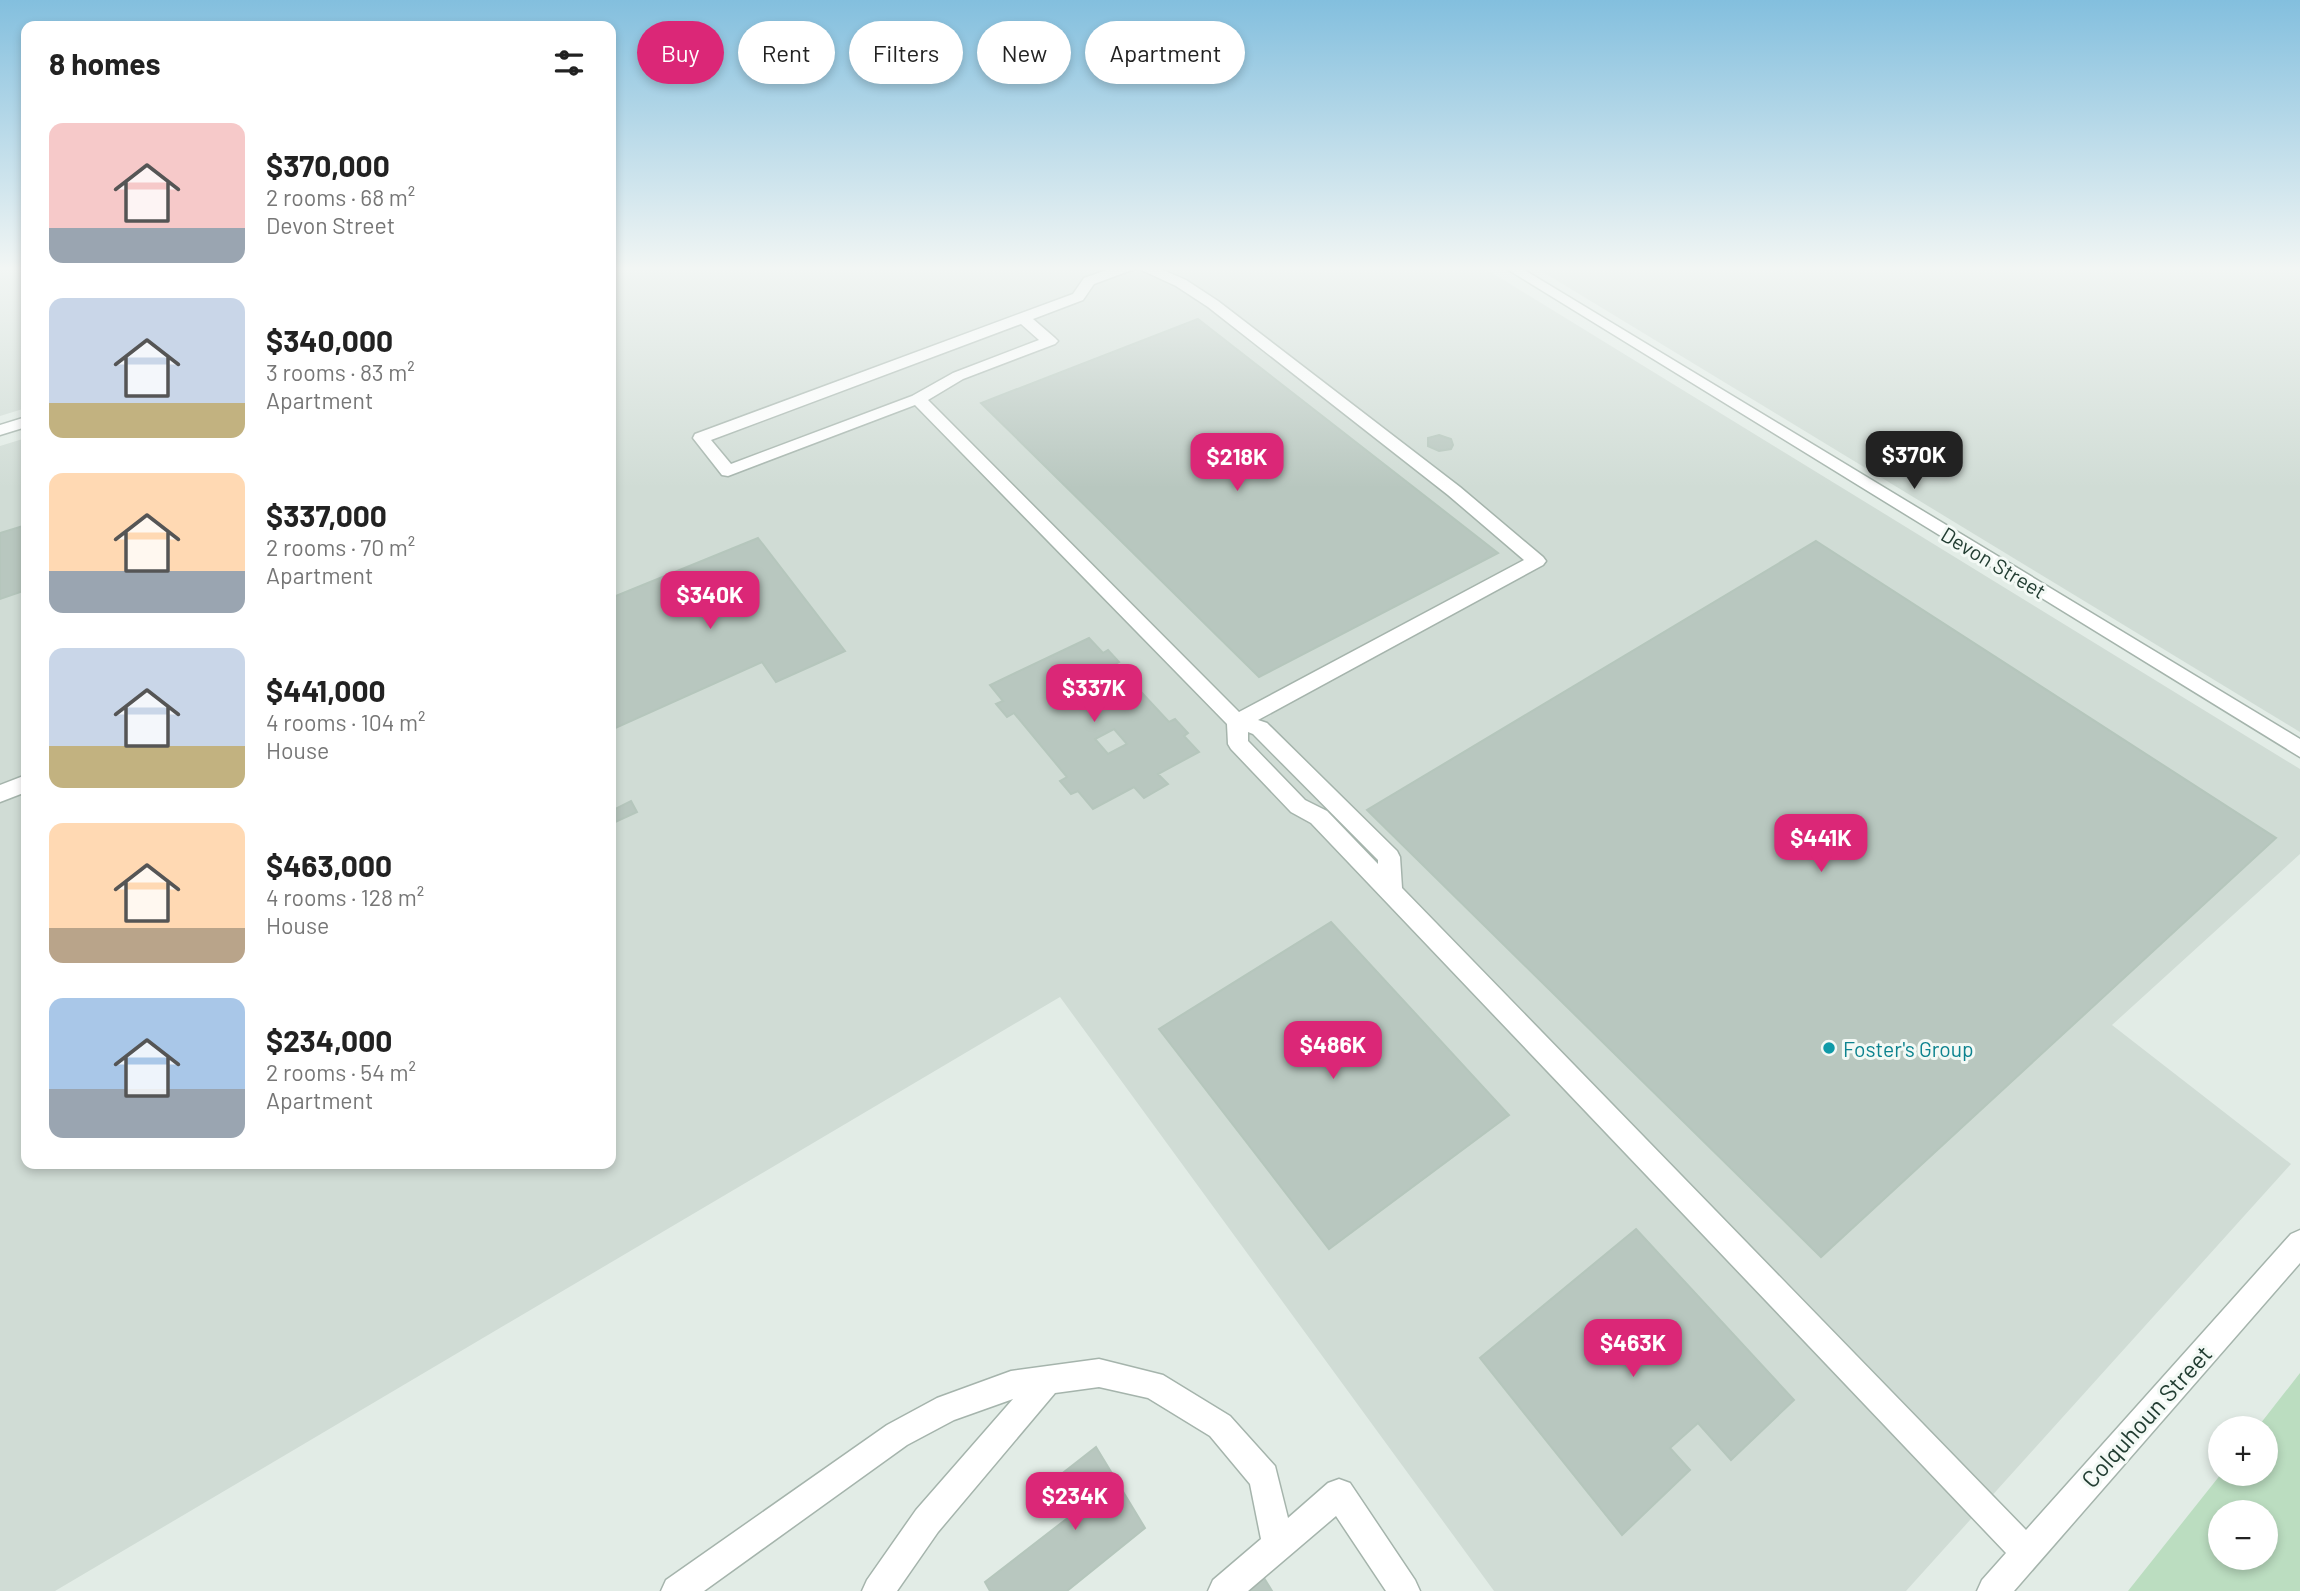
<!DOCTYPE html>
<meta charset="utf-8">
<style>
body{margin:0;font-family:Barlow,sans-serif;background:#f6f6f6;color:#222;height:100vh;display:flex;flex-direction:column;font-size:26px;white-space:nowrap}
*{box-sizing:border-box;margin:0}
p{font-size:23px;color:#767676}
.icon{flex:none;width:38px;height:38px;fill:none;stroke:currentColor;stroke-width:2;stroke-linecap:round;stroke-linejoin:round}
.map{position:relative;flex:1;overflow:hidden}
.drawer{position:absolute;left:21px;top:21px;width:595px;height:1148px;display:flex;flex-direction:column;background:#fff;border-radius:14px;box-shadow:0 4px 10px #0003}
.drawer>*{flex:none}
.guide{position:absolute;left:637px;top:21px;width:665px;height:63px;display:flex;gap:14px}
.tools{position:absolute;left:2208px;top:1416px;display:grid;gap:14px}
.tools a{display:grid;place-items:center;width:70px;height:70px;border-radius:50%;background:#fff;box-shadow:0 4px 10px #0003;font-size:35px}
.price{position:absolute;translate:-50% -60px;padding:0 16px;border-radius:14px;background:#db2777;color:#fff;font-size:23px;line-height:46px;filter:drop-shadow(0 2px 4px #0008)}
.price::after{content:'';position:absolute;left:50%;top:42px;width:21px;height:16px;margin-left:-10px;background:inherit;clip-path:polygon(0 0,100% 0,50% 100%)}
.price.selected{background:#222;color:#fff}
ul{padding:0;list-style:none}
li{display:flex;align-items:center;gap:21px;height:175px;padding:0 28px}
li span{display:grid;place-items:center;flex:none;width:196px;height:140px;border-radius:14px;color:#555}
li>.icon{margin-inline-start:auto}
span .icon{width:84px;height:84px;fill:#fffc;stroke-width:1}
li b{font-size:30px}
h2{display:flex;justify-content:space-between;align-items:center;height:84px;padding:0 28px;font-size:30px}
.tag{padding:0 24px;border-radius:32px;background:#fff;box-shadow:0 4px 10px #0003;font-size:24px;line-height:63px}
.tag.selected{background:#db2777;color:#fff}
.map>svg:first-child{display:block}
</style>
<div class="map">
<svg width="2300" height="1591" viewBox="0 0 2300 1591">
<rect width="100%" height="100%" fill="#e2ece6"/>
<g fill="#d0dcd5">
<polygon points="0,266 26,266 26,408 0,416"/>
<polygon points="611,266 1481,266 2300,769 2300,854 2112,1025 2291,1164 1906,1591 1494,1591 1060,997 55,1591 0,1591 0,446 26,438 26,1164 611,1164"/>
<polygon points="1533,266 2300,266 2300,732"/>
</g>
<path fill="#bbddc0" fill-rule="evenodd" d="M 2300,1373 L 2300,1591 L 2128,1591 L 2221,1474 L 2266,1474 L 2266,1428 L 2257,1428 ZM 2221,1512 L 2266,1512 L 2266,1558 L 2221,1558 Z"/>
<g fill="#b8c7bf" stroke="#b5c6bc" stroke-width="2" fill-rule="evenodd">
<polygon points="1198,319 1498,553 1259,677 981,403"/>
<polygon points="1439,435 1451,439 1453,445 1451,449 1439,451 1428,446 1428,438"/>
<polygon points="26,525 26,590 0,599 0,533"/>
<polygon points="758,538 845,651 776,682 762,662 611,730 611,598"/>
<polygon points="1816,541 2276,838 1821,1257 1367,810"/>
<path d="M 1089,638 L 1103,653 L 1108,650 L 1119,662 L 1115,664 L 1169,722 L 1175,719 L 1188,733 L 1184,736 L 1199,752 L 1158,774 L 1168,784 L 1144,798 L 1134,787 L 1093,809 L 1078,791 L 1071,794 L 1060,781 L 1067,777 L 1014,713 L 1007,717 L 996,704 L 1003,701 L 990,685 ZM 1075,685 L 1087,699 L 1068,708 L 1056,695 ZM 1114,729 L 1127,744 L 1108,754 L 1095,739 Z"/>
<polygon points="631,801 637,812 611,824 611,811"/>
<polygon points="1331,922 1509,1115 1329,1249 1159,1029"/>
<polygon points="1636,1229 1794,1400 1731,1460 1698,1423 1670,1448 1690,1470 1622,1535 1480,1358"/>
<polygon points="1096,1447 1145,1528 1067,1591 990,1591 985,1582 1069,1517 1050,1483"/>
<polygon points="1264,1578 1272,1591 1249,1591"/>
</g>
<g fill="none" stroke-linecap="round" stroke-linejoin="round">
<defs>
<g id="minor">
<path d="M 1118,266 L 1154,266 L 1186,280 L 1218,301 L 1460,487 L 1543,557 L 1546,561 L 1543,565 L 1258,720 L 1267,723 L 1397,851 L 1400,857 L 1402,888 L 2026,1530 L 2291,1234 L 2300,1230 L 2300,1263 L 2014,1591 L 1977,1591 L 1982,1580 L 2006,1553 L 1311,823 L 1291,812 L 1231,749 L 1228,744 L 1227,724 L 915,405 L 728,476 L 722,475 L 693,438 L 695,434 L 1073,294 L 1084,278 ZM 1137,268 L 1176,286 L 1208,307 L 1448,495 L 1524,560 L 1239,712 L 928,400 L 963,379 L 1055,344 L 1058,341 L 1055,338 L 1033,319 L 1083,300 L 1094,284 ZM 1021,324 L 1039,340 L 953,373 L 912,396 L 731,464 L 711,440 ZM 1248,732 L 1253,734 L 1378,860 L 1378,864 L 1327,811 L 1305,800 L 1248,741 Z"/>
<polygon points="1502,266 1518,266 2300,739 2300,757"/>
<polygon points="26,417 26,427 0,435 0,425"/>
<polygon points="26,775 26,792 0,802 0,785"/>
<polygon points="1099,1359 1163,1375 1230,1416 1275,1466 1288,1518 1328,1483 1339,1479 1350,1483 1415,1580 1420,1591 1386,1591 1336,1516 1248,1591 1208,1591 1213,1580 1261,1539 1250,1484 1210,1436 1148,1398 1099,1387 1055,1393 938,1532 897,1591 862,1591 867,1580 916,1510 1013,1399 954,1420 907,1445 704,1591 661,1591 666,1580 887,1425 937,1398 1011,1371"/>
</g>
</defs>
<use href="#minor" stroke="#a5b4ac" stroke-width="3"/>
<use href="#minor" fill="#fff" fill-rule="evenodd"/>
</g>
<linearGradient id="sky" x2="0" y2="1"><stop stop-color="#83bfde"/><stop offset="0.55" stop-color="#f2f6f4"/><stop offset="1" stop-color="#f2f6f4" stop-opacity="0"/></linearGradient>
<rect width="2300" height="488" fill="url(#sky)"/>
<circle fill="#0f9aa8" stroke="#f3f9f5" stroke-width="2.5" cx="1829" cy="1048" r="7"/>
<g text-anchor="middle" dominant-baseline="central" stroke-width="6" stroke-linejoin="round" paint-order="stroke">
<g font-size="21" fill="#223d32" stroke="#f3f9f5">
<text transform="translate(1994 562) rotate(31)">Devon Street</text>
</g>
<g font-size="21" fill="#0d838f" stroke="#f3f9f5" text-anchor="start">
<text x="1843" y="1048">Foster's Group</text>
</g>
<g font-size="24" fill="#223d32" stroke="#f3f9f5">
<text transform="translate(2146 1416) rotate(-48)">Colquhoun Street</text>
</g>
</g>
</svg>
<div class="tools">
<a>+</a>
<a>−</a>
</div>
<b class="price selected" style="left:1914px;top:491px">$370K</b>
<b class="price" style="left:1237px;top:493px">$218K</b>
<b class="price" style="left:710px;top:631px">$340K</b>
<b class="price" style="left:1094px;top:724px">$337K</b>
<b class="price" style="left:1821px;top:874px">$441K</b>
<b class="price" style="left:1333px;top:1081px">$486K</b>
<b class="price" style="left:1633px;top:1379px">$463K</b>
<b class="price" style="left:1075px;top:1532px">$234K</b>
<div class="guide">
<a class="tag selected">Buy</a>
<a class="tag">Rent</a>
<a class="tag">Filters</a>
<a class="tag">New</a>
<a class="tag">Apartment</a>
</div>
<section class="drawer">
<h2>8 homes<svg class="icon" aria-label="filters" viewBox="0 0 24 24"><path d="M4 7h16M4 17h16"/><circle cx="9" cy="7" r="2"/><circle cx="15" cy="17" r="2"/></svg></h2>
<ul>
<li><span style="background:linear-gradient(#f6c9c9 75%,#9aa5b1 0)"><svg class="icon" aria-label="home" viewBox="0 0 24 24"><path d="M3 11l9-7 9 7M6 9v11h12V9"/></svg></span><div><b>$370,000</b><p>2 rooms · 68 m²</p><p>Devon Street</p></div></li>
<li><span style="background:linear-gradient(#c9d6e8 75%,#c2b280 0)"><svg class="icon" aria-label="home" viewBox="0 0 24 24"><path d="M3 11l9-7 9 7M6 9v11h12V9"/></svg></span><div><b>$340,000</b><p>3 rooms · 83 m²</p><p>Apartment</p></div></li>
<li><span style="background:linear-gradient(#ffd9b3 70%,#9aa5b1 0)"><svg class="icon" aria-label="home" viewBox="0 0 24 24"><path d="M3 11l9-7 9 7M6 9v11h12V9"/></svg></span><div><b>$337,000</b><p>2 rooms · 70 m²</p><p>Apartment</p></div></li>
<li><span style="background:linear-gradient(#c9d6e8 70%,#c2b280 0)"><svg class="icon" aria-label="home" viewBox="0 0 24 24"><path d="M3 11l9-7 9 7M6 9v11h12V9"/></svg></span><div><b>$441,000</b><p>4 rooms · 104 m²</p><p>House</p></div></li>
<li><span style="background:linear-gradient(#ffd9b3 75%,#b9a48a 0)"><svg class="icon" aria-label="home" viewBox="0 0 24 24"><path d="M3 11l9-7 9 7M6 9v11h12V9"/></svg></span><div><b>$463,000</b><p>4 rooms · 128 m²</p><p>House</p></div></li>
<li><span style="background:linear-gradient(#a9c7e8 65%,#9aa5b1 0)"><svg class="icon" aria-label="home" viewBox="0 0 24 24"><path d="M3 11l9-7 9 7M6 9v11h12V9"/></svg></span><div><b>$234,000</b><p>2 rooms · 54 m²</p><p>Apartment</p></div></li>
</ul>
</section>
</div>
